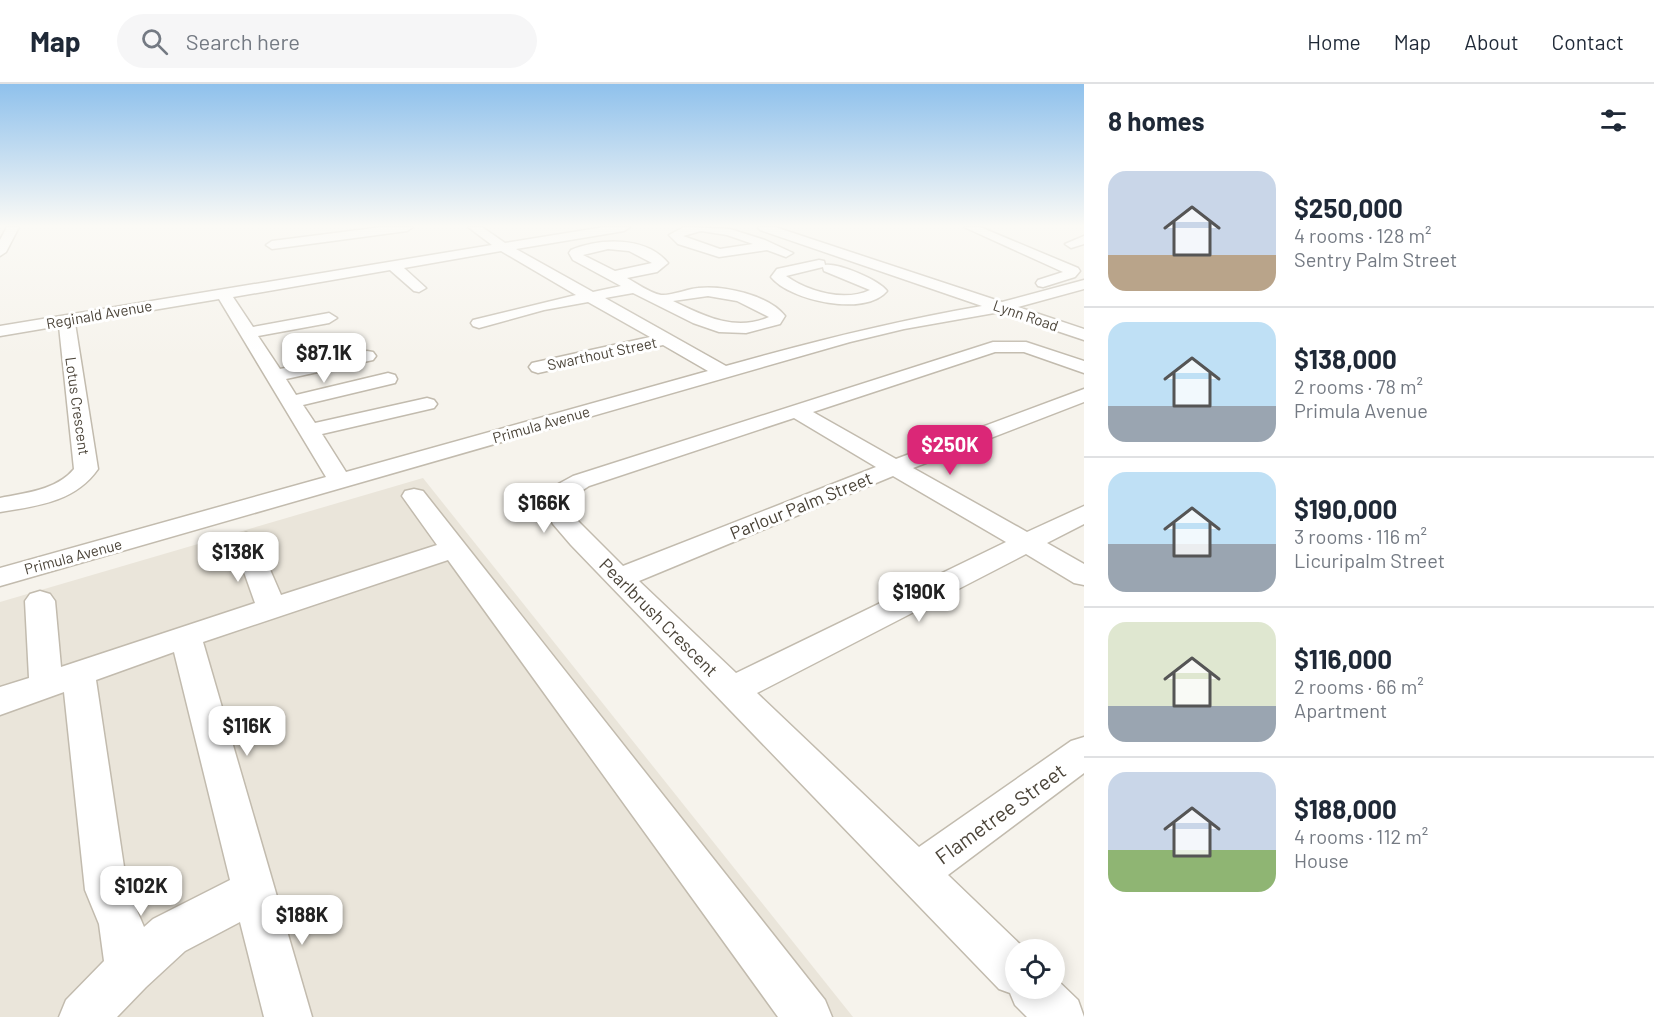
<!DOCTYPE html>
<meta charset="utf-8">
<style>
body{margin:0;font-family:Barlow,sans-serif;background:#f6f6f7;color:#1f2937;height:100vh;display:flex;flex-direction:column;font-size:22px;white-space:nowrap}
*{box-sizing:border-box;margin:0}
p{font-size:20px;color:#747a83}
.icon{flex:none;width:33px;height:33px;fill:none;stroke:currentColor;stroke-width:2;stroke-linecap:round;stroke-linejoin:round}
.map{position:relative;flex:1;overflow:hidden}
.details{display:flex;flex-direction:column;background:#fff;width:570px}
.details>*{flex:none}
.controls{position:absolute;left:1005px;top:855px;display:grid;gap:12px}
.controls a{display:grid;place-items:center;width:60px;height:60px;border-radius:50%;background:#fff;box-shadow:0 3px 15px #0003;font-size:30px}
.price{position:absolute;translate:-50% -51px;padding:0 14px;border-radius:12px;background:#fff;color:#222;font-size:20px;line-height:39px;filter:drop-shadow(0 2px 3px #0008)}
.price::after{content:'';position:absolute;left:50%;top:36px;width:18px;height:14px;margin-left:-9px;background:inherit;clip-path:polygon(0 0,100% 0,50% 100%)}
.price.current{background:#db2777;color:#fff}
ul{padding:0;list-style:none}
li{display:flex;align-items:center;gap:18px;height:150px;padding:0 24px}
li+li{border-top:2px solid #e0e1e3}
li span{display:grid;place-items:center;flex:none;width:168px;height:120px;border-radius:18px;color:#555}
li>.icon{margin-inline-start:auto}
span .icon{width:72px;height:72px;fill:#fffc;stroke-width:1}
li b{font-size:26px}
h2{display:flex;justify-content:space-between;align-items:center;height:72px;padding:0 24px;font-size:26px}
header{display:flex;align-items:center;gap:36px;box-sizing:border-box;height:84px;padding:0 30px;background:#fff;border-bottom:2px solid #e0e1e3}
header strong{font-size:28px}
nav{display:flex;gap:33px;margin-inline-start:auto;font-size:21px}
.search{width:420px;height:54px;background:#f6f6f7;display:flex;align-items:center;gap:15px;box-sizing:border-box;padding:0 21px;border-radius:33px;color:#747a83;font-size:22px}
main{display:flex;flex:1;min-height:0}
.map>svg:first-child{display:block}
</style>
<header>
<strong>Map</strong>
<div class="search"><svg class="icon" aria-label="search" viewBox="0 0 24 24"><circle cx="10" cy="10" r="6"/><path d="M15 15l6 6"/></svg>Search here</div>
<nav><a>Home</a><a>Map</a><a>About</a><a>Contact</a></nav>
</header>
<main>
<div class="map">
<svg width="1084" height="933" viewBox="0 0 1084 933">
<rect width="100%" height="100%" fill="#f6f3ec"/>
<polygon fill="#eae5da" points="423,394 853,933 0,933 0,518"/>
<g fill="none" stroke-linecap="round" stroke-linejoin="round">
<defs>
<g id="minor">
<polygon points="7,143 19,143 6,168 0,172 0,156"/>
<polygon points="382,143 413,143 407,147 272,165 266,161 272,157"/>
<path d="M 468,143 L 482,143 L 505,159 L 604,143 L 630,143 L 624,147 L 516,165 L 593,208 L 621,202 L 573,176 L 569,169 L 571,166 C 600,154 646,152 668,179 L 657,188 L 627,194 C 636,199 650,209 661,211 C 671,212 687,205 698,204 C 723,201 769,211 785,232 L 780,240 L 746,249 L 719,248 L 693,239 L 633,209 L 605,214 L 726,282 C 811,258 895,237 982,222 L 760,146 L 758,143 L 775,143 L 1002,218 L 1084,196 L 1084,205 L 1018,223 L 1084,245 L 1084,256 L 1000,228 L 904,245 L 850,258 L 0,502 L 0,484 L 326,393 L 219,215 L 75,239 L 98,385 C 75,418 37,422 0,428 L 0,414 C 25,409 57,406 74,385 L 59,242 L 0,252 L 0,242 L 492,161 ZM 608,165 L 629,167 L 652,179 L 615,187 L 583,171 ZM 501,167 L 576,211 L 473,236 L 471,239 L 473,242 L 479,244 L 544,226 L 588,218 L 650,253 L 532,279 L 529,283 L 532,287 L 538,289 L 663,261 L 708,287 L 346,388 L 322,350 L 434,324 L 437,320 L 434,316 L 427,314 L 315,339 L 303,321 L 395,299 L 397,295 L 395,291 L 388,289 L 296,311 L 286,295 L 373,276 L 376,272 L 373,268 L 367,267 L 280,285 L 258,252 L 329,239 L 337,234 L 329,229 L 253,243 L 233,213 L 390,186 L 414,207 L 419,208 L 426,204 L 404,184 ZM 708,212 L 737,217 L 769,233 C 735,248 704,232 673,217 Z"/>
<path d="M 684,143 L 730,145 L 765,156 L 793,169 L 786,173 L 767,166 L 719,173 L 678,160 L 669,151 ZM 701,147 L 727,151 L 753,160 L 720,165 L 683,152 Z"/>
<polygon points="964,143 980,143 1078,184 1080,187 1075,193 1043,203 1038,202 1036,199 1038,196 1063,188"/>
<polygon points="1084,152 1084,160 1071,164 1065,160"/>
<path d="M 819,176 L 824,177 L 825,181 C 839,179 879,196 887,207 C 866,233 790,217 771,193 L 777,185 ZM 823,183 L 824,187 L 870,206 C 844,218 809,208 786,192 Z"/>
<path d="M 993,258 L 1026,258 L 1084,277 L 1084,289 L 1024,268 L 995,268 L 813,328 L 896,375 L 1084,305 L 1084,318 L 913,384 L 1027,448 L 1084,422 L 1084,440 L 1047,459 L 1084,480 L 1084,501 L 1074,499 L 1026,470 L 757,609 L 919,763 L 1071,657 L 1084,653 L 1084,689 L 948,791 L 1026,866 L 1016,866 L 1016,904 L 1054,904 L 1054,893 L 1078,916 L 1084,933 L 1027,933 L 1015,921 L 1010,909 L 999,905 L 571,461 L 553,440 L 542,417 L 551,404 L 573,392 ZM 794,334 L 876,383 L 623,482 L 577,436 L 566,417 L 589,402 ZM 893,392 L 1006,458 L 736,589 L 639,497 Z"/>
<path d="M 414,405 L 423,407 L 825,916 L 832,933 L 778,933 L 448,476 L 203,558 L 312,933 L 264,933 L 240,838 L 185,867 L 146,903 L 117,933 L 59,933 L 66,916 L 104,877 L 99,840 L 85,806 L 64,608 L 0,631 L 0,603 L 29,594 L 25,517 L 30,510 L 40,507 L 50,510 L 55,517 L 61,583 L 255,519 L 233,457 L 237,451 L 246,449 L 255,451 L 281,511 L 437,461 L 402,412 L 405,407 ZM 174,568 L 230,796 L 153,835 L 144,843 L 127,803 L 96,596 Z"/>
</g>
</defs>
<use href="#minor" stroke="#c2bbae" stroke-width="3"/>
<use href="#minor" fill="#fff" fill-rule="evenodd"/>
</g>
<linearGradient id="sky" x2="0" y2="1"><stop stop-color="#8fc1ec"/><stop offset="0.52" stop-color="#fbfaf6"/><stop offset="1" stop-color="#fbfaf6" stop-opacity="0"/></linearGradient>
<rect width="1084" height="273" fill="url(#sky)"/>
<g text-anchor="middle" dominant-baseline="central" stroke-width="6" stroke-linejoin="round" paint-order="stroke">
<g font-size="15" fill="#4b4439" stroke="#fff">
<text transform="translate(99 230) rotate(-10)">Reginald Avenue</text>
<text transform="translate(1026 231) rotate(19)">Lynn Road</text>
<text transform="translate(602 269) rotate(-12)">Swarthout Street</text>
<text transform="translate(78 322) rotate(82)">Lotus Crescent</text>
<text transform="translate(541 340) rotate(-16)">Primula Avenue</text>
<text transform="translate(73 472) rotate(-15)">Primula Avenue</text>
</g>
<g font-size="18" fill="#4b4439" stroke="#fff">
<text transform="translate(801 421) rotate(-22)">Parlour Palm Street</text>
<text transform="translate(659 533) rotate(45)">Pearlbrush Crescent</text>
</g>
<g font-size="21" fill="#4b4439" stroke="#fff">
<text transform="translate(1000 729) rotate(-36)">Flametree Street</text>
</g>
</g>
</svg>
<div class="controls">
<a><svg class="icon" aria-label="locate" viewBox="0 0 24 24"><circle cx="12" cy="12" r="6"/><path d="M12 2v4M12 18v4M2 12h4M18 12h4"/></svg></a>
</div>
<b class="price" style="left:324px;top:300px">$87.1K</b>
<b class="price current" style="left:950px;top:392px">$250K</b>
<b class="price" style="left:544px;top:450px">$166K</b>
<b class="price" style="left:238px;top:499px">$138K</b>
<b class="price" style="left:919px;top:539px">$190K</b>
<b class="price" style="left:247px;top:673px">$116K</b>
<b class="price" style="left:141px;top:833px">$102K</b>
<b class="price" style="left:302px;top:862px">$188K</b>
</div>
<section class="details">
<h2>8 homes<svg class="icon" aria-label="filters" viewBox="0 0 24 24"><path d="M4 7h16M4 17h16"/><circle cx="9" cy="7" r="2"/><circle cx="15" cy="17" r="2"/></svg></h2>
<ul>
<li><span style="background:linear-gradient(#c9d6e8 70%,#b9a48a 0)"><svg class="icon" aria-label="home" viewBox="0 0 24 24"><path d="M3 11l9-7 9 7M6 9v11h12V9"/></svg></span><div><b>$250,000</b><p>4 rooms · 128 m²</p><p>Sentry Palm Street</p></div></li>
<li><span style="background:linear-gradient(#bfe0f5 70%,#9aa5b1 0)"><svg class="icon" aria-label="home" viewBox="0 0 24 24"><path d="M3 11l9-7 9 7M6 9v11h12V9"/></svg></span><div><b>$138,000</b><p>2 rooms · 78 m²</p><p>Primula Avenue</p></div></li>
<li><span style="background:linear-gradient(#bfe0f5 60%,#9aa5b1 0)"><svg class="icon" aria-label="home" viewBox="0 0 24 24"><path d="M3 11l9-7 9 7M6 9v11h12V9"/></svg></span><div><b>$190,000</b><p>3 rooms · 116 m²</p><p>Licuripalm Street</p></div></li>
<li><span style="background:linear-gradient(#dfe7d0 70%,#9aa5b1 0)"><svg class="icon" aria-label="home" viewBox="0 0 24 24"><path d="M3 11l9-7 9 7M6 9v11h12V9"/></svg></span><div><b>$116,000</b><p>2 rooms · 66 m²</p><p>Apartment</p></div></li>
<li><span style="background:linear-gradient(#c9d6e8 65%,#8fb573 0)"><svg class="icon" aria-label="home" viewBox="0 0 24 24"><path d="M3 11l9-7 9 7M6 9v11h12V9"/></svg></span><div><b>$188,000</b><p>4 rooms · 112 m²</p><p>House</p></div></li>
</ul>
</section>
</main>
